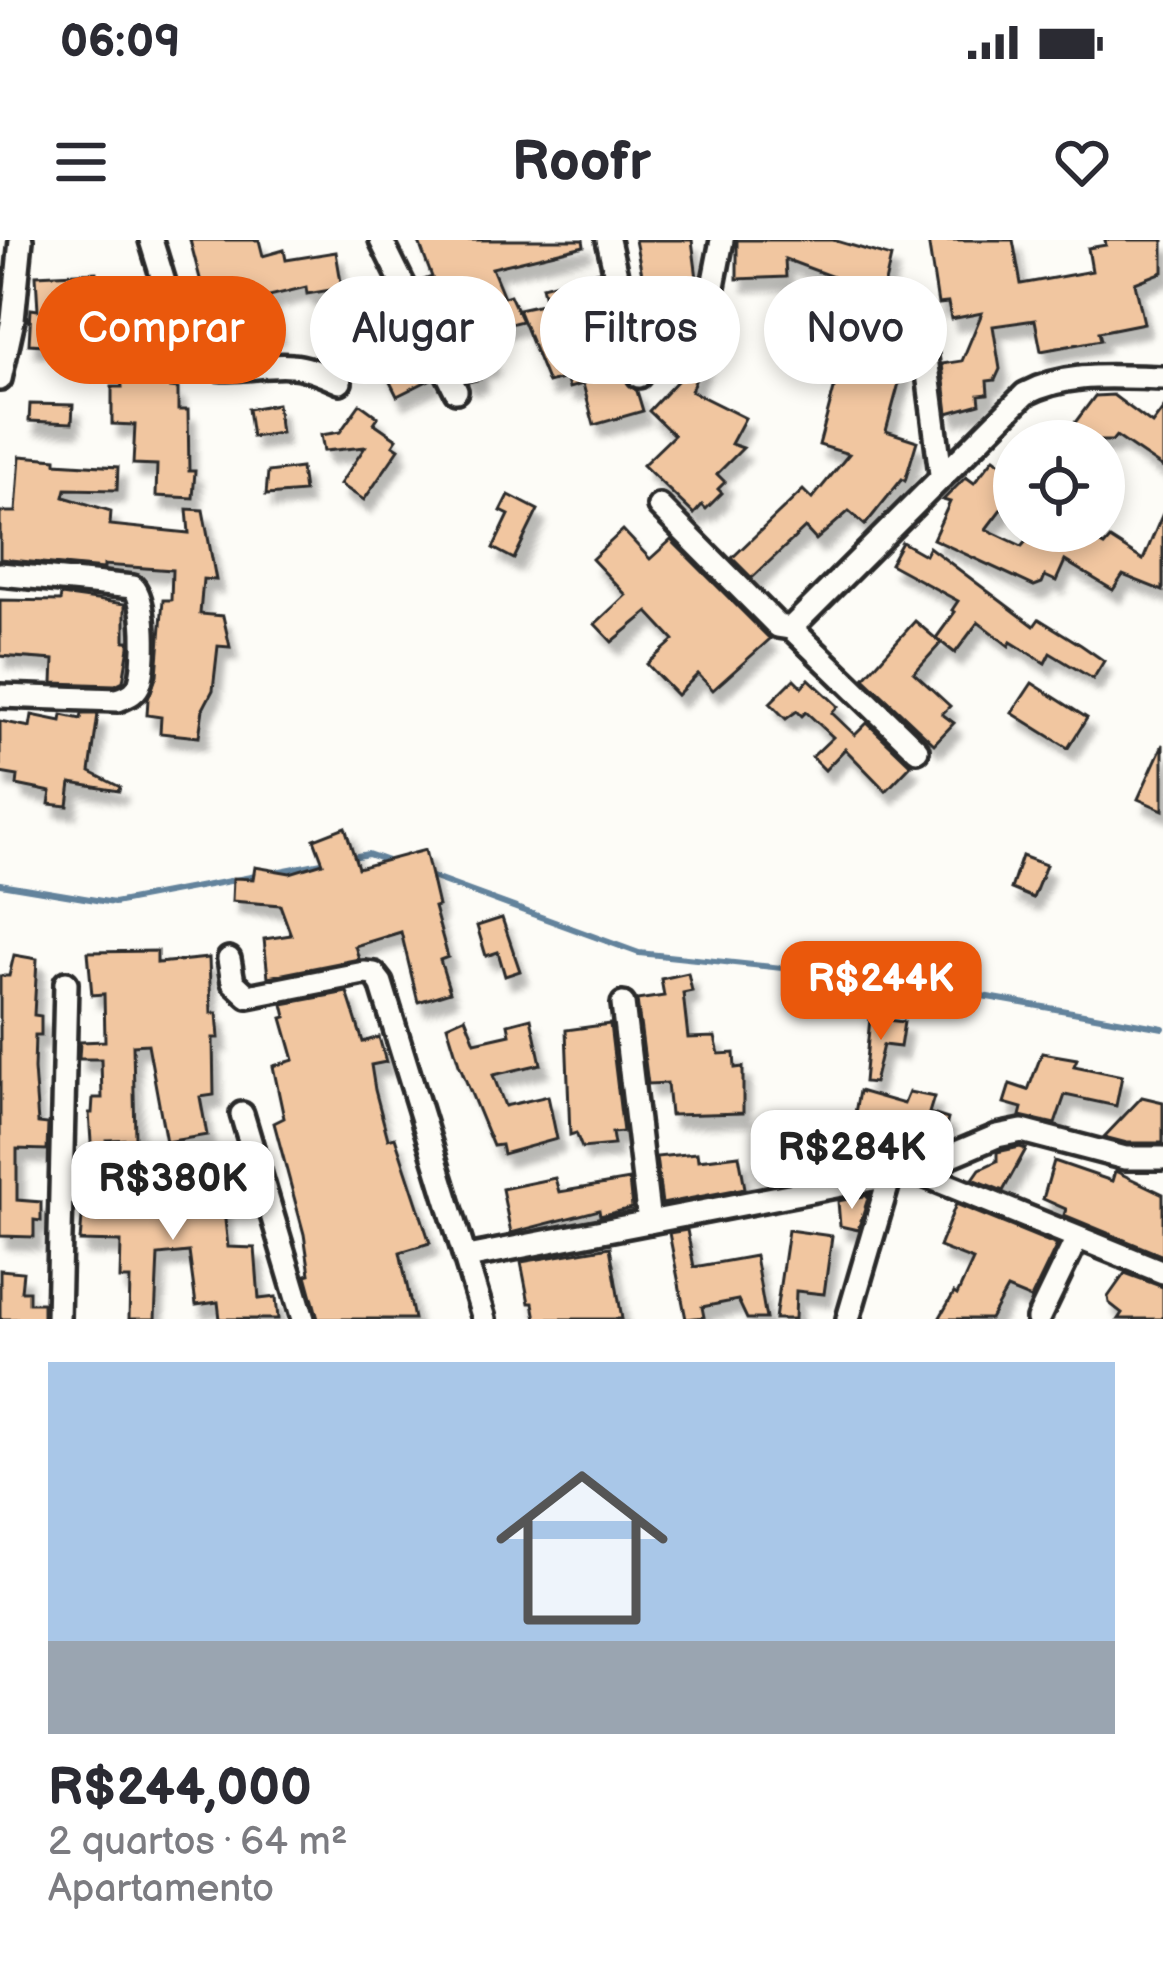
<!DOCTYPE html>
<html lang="pt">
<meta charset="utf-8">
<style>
body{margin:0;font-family:"Balsamiq Sans",sans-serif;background:#f7f7f7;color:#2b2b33;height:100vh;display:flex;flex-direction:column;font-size:45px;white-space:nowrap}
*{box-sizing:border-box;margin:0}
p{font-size:39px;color:#7c7c81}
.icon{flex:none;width:66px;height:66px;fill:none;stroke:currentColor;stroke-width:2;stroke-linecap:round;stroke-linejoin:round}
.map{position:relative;height:1079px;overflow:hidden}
.details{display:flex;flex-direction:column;background:#fff;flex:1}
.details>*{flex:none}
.banner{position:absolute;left:36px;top:36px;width:1092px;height:108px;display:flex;gap:24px}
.fabs{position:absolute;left:993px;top:180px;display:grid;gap:24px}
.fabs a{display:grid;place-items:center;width:132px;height:132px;border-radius:50%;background:#fff;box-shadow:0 6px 18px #0003;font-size:60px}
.price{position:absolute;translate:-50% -102px;padding:0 27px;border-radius:24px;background:#fff;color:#222;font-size:39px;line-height:78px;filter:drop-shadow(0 3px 6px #0008)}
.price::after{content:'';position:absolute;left:50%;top:72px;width:36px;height:27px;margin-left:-18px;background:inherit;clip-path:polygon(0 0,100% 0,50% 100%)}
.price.on{background:#ea580c;color:#fff}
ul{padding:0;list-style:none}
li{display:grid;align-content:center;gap:24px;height:636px;padding:0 48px}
li span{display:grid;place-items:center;height:372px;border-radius:0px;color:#555}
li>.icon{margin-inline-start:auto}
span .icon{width:216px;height:216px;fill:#fffc;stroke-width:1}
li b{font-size:51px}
.tag{padding:0 42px;border-radius:54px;background:#fff;box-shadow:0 6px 18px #0003;font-size:42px;line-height:108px}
.tag.on{background:#ea580c;color:#fff}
.status{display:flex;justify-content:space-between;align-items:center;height:84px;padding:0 60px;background:#fff;direction:ltr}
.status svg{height:33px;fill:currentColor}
header{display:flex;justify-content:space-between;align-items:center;height:156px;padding:0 48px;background:#fff;font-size:54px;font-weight:800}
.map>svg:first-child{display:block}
</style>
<div class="status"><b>06:09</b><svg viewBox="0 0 49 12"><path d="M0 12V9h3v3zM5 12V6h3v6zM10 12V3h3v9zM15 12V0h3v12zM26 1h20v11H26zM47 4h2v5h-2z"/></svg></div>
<header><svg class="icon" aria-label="menu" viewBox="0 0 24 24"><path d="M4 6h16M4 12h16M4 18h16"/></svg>Roofr<svg class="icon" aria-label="heart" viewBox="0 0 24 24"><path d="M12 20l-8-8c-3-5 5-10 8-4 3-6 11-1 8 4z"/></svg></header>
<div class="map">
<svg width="1163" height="1079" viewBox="0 0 1163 1079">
<defs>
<filter id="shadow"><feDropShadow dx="7" dy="12" stdDeviation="3" flood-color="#0004"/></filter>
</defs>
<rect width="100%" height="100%" fill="#fdfcf7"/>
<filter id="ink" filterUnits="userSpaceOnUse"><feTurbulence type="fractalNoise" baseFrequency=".00833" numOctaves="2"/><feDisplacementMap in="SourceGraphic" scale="24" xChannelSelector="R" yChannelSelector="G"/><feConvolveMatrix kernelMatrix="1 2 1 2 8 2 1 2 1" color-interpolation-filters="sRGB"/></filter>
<g filter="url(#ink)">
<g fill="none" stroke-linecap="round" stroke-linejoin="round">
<g stroke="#64839c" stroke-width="6">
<polyline points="352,617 368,614 391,622"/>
<polyline points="275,632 327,622"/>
<polyline points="426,635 639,713 886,739 1163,788"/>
<polyline points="0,644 114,663 256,636"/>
</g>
</g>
<g fill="#f1c6a0" stroke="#2b2b2b" stroke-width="3" filter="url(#shadow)">
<polygon points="190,0 259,0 263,16 284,10 286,20 336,12 342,48 307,54 306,47 269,56 277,90 256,96 259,106 233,112 229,100 216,104 207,70 201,72 198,55 204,54"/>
<polygon points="418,0 583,0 584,6 492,28 504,57 510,55 522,81 473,93 466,63 436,76 418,42 432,37"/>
<polygon points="635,0 692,0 698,46 692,75 682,78 683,84 664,88 665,95 646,99 632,36 642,34"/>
<polygon points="737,0 833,0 891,17 879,69 835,53 836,38 785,19 786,37 737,39"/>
<polygon points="928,0 1013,0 1021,44 1092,31 1088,8 1106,5 1105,0 1163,0 1163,32 1135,43 1144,83 1099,92 1101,100 1041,111 1035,80 993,86 1000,129 995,140 987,141 988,154 979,155 980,164 948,173 942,124 962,121 982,73 951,79 948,63 938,64"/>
<polygon points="599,31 624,139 637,151 643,171 594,185 583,144 569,148 566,138 548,143 518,69 546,63 542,46"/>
<polygon points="96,32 103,76 131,74 162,90 170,148 178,149 178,170 188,170 189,231 195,231 193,258 156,256 157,225 133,224 135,185 112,184 112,147 122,147 117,103 77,107 29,104 31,69 38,70 36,35"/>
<polygon points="886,84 908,92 909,106 886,191 917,201 905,241 902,239 865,285 849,271 816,300 805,288 752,338 732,318 803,250 812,259 849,214 819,205 845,108 877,119"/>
<polygon points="414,100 433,138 397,156 378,118"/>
<polygon points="487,103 491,123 478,125 480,139 468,142 453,111"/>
<polygon points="708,108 691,151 745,178 731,204 743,208 717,234 725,242 718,249 722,253 706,269 702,265 694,274 643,225 674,195 649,171"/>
<polygon points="1113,155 1152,184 1163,169 1163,228 1116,196 1112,201 1061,201 1095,156"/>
<polygon points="30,164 73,165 72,183 29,181"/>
<polygon points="277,164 281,193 252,197 248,169"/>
<polygon points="360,164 378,177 374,183 397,199 393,205 399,209 364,260 340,244 365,207 324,211 321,195 340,192"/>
<polygon points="20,216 56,219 56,223 118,227 117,250 66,249 64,257 111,271 110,285 189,293 187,269 203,270 216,340 203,339 200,374 223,376 230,407 218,406 213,450 203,469 199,497 160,493 161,477 147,475 148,459 157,435 163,360 171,360 172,330 104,325 104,329 0,319 0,272 16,272"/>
<polygon points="994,218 1014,233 1014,252 986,289 1022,306 1028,299 1041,305 1032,299 1037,291 1077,310 1089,298 1104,306 1110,299 1143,320 1163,273 1163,351 1123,335 1113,350 1065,321 1056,341 1045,336 1042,343 1034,346 933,299 950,262 943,260 966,237 974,243"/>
<polygon points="301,228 304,252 266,255 268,232"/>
<polygon points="509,255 538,270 514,319 493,308 509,275 501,271"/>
<polygon points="623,290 650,319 671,300 770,399 713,450 698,434 677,455 647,424 674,400 648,372 612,402 595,384 626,355 592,319"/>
<polygon points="902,302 925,315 929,307 1034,386 1039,379 1081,405 1104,421 1093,439 1050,413 1045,423 1011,402 1009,406 978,382 955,413 936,398 955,372 952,370 958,361 890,324"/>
<polygon points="61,355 125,364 125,401 129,401 129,407 123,441 115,445 53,443 54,420 0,416 0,360 60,361"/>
<polygon points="915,381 941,403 914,433 950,466 942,474 954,483 934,504 864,438"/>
<polygon points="794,439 802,447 809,439 838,466 832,473 855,495 867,483 911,525 886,551 845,509 825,530 812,517 833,497 806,472 802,476 797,471 786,479 770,463"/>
<polygon points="1032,443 1087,478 1068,508 1012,473"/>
<polygon points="82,474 98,474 90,532 120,547 119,551 71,543 68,566 49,564 51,552 17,545 18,536 0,533 0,481 30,487 32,475 61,481 62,475 81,479"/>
<polygon points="1163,504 1163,570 1138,559"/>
<polygon points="345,587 358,628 425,610 438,666 434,667 448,717 440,720 450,752 418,762 401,692 355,706 359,719 268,737 264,699 291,695 280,665 232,661 233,638 253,639 255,627 290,633 323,623 314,599"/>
<polygon points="1022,616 1046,625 1033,658 1011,649"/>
<polygon points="502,678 520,731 505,736 498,712 486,716 477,686"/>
<polygon points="157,711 157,723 209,718 211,773 217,773 219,798 213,798 214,855 200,857 207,895 166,902 148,804 133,805 135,899 107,900 107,913 92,916 89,873 92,873 93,858 102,858 101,819 79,819 80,802 105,801 104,754 92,755 88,712"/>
<polygon points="14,715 37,719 34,775 41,776 41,795 35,795 34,829 38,883 48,884 47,910 17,909 17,960 41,962 41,981 34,980 34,997 0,996 0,736 9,736"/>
<polygon points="688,733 692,751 683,753 688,798 715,797 719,814 734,813 735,828 743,827 743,873 670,875 667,843 648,844 637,760 664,756 661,739"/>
<polygon points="347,752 363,802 379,797 386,822 371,825 375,850 388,899 395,897 430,1003 400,1012 414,1079 318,1079 306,1035 310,1034 304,994 274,883 284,878 273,826 294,820 282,778 286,777 283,764"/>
<polygon points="465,777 475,802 510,794 508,784 531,778 541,824 493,835 505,866 548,856 557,899 503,914 501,905 493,906 459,824 447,785"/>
<polygon points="870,778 904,782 900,807 883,805 874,843 864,842"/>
<polygon points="610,784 623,892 612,893 614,905 582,908 576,893 570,895 566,790"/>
<polygon points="1042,813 1077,819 1074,826 1122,836 1116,866 1065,855 1055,884 1020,876 1022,868 1004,863 1010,844 1028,850"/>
<polygon points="859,851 904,864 909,852 934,857 929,873 948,879 943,898 923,892 915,914 893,907 900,886 855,873"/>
<polygon points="1142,857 1163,862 1163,903 1127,903 1104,897"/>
<polygon points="1020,907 1026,909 1003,951 973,939 980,929 997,921 997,912"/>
<polygon points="697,913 698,920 739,915 745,948 662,964 656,917"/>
<polygon points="1054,921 1112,941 1115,931 1163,954 1163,1016 1064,975 1066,969 1043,959"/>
<polygon points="91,932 157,934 157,954 221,944 228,1007 255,1008 259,1059 276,1057 278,1079 220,1079 218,1062 196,1065 189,1012 158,1015 155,1079 129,1079 130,1039 120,1039 121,1002 80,1001 84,955 91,955"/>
<polygon points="555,938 559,952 629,940 632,968 600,976 599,970 511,993 502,949"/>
<polygon points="869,955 858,990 840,986 838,961"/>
<polygon points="956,964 1057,1005 1031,1059 1007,1049 990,1079 939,1079 954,1053 957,1055 973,1020 939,1007"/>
<polygon points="687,990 694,1027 755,1016 766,1079 747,1079 738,1060 702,1067 704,1077 686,1079 669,993"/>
<polygon points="788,990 832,996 824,1054 796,1051 795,1079 775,1079"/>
<polygon points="610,1007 622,1079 536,1079 533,1063 529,1063 521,1022"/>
<polygon points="0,1030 23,1032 21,1051 29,1051 29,1063 43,1063 43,1079 0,1079"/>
<polygon points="1125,1033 1163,1047 1163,1079 1118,1079 1122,1073 1109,1063 1108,1057"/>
</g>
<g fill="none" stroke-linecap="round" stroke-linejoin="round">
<defs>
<g id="minor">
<path d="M 151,0 L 186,114 C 213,141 258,122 292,126 C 309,127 325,136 340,142"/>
<polyline points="381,0 456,151"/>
<polyline points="608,0 639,136"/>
<polyline points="920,71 941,234"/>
<polyline points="705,87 722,0"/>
<polyline points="0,139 13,80 21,0"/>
<path d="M 659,266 L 778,386 L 791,388 L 1025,154 C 1069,131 1114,137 1163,138"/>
<path d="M 0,334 L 133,347 C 147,360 146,423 140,442 C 137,453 128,456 118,460 L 0,456"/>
<polyline points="791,388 917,510"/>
<polyline points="229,719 233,742 248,756 364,733 374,734 381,743 484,1079"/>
<polyline points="623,764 649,982"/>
<polyline points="242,874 303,1079"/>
<polyline points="914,931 1163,1032"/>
<polyline points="467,1017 914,931 997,896 1022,891 1125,918 1163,918"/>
<polyline points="58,1079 66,743"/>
<polyline points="848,1079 890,936"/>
<polyline points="1038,1079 1077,998"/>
</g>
</defs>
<use href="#minor" stroke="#2b2b2b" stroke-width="30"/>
<use href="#minor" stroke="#fdfcf7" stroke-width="21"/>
</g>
</g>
</svg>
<div class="fabs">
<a><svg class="icon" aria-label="locate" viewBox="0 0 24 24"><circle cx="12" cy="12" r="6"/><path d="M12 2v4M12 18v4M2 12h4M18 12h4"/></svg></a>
</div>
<b class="price on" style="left:881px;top:803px">R$244K</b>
<b class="price" style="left:852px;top:972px">R$284K</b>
<b class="price" style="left:173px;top:1003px">R$380K</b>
<div class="banner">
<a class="tag on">Comprar</a>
<a class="tag">Alugar</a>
<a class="tag">Filtros</a>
<a class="tag">Novo</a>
</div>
</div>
<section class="details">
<ul>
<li><span style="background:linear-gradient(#a9c7e8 75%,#9aa5b1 0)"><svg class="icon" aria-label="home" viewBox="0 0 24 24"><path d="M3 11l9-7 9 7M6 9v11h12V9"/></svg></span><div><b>R$244,000</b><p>2 quartos · 64 m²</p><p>Apartamento</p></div></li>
</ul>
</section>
